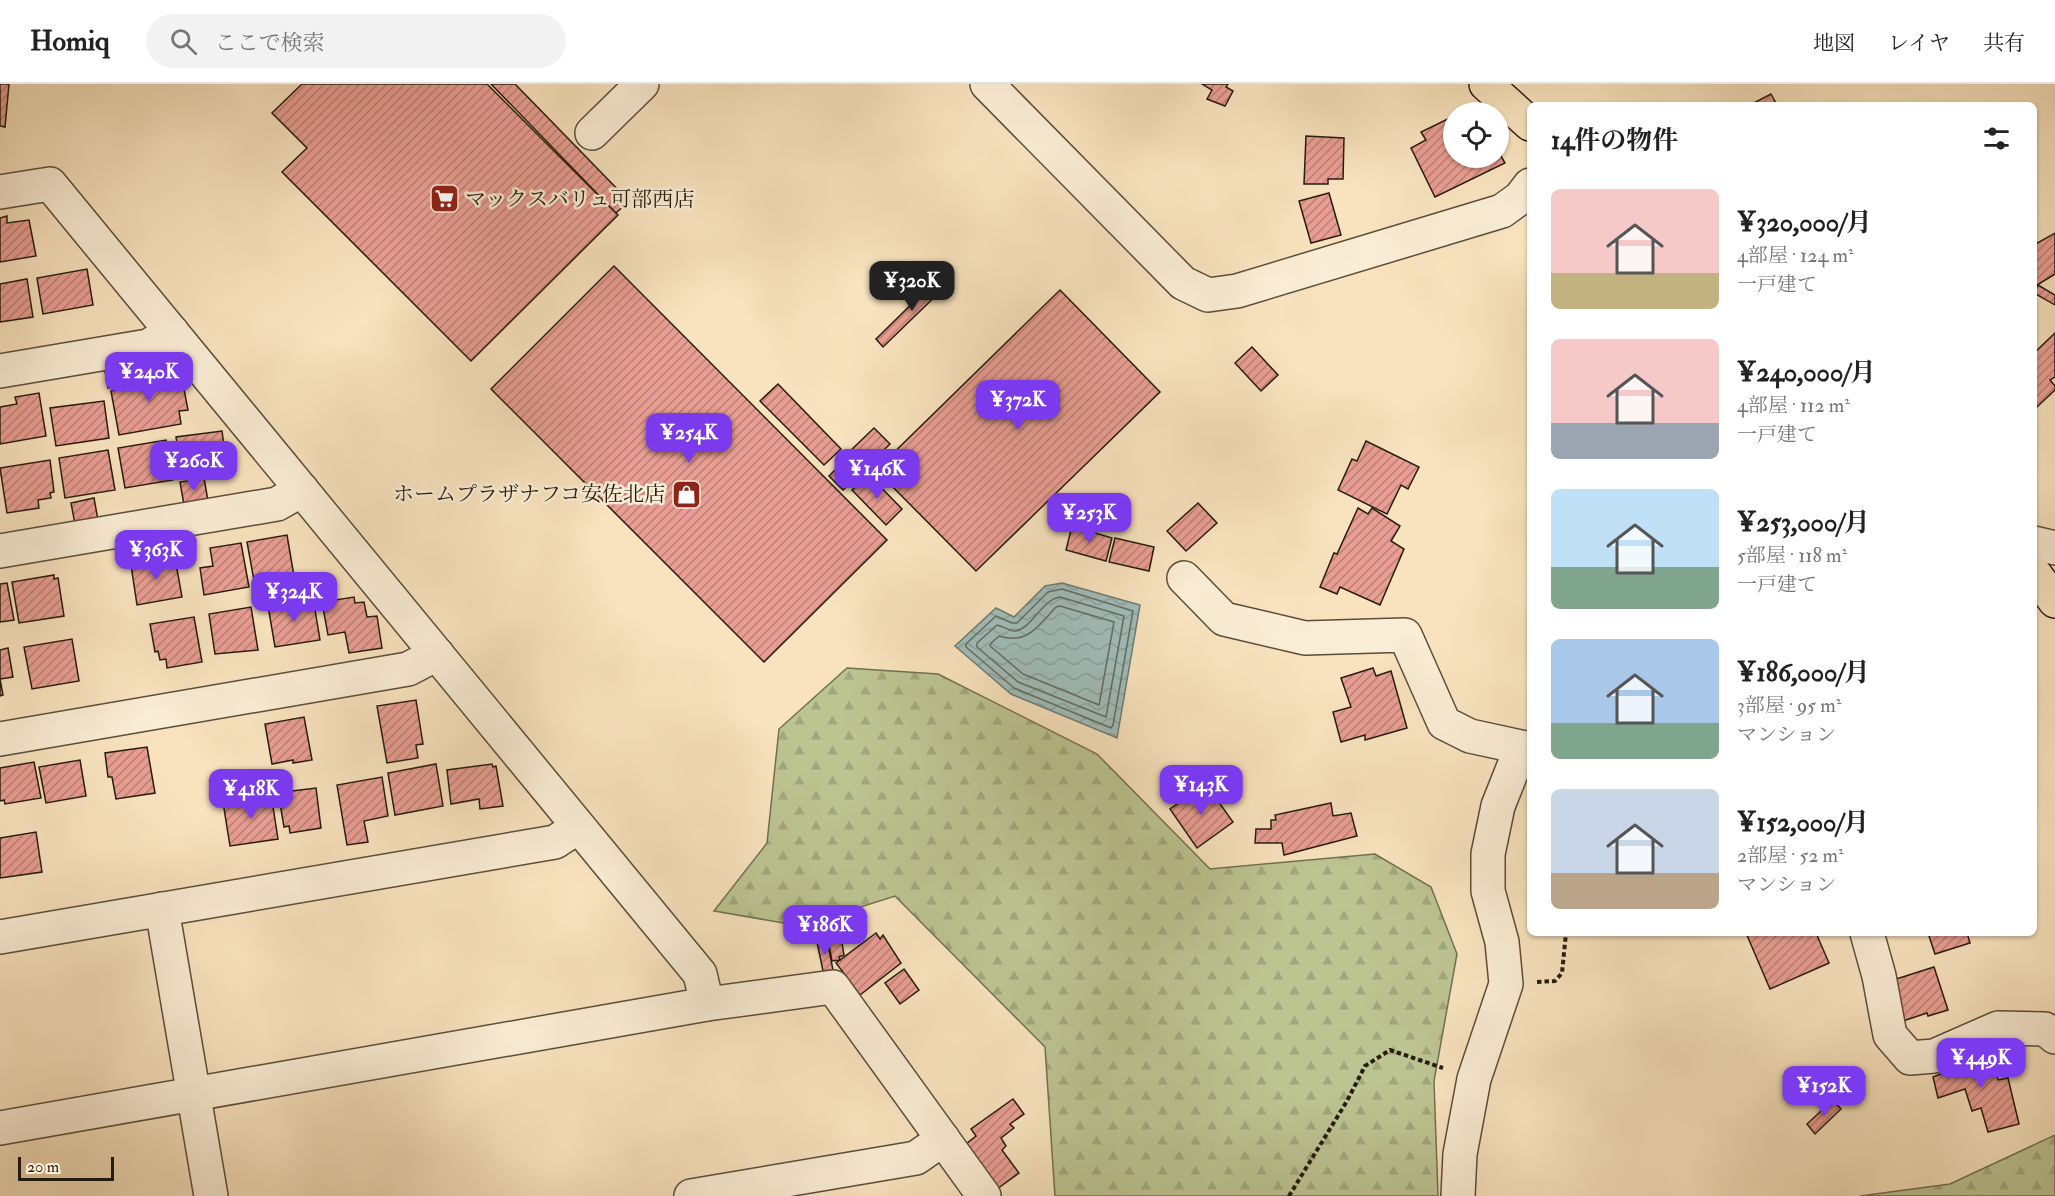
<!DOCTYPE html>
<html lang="ja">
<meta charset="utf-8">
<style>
body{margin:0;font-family:"IM FELL Double Pica","Noto Serif JP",serif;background:#f2f2f2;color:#222;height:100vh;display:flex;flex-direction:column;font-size:22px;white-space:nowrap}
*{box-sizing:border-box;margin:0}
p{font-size:20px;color:#767676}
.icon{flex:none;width:33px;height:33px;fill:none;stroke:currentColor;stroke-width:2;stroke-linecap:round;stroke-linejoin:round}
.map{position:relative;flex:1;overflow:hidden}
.sheet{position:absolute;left:1527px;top:18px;width:510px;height:834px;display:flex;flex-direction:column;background:#fff;border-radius:9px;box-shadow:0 2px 4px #0004}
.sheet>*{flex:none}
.controls{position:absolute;left:1443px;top:18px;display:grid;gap:12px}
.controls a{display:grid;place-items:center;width:66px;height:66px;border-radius:50%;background:#fff;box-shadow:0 2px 4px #0004;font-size:30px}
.scale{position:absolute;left:18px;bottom:15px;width:96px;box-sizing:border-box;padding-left:6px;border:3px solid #261b0e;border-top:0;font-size:16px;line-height:21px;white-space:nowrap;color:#261b0e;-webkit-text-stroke:4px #faedd5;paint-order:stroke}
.price{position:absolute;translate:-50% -51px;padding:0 14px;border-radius:12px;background:#7c3aed;color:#fff;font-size:20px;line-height:39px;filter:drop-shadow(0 2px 3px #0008)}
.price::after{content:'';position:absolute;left:50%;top:36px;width:18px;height:14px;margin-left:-9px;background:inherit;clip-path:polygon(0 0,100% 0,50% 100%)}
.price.current{background:#222;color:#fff}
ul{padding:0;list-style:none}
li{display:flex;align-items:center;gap:18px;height:150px;padding:0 24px}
li span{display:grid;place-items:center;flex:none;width:168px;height:120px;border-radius:9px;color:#555}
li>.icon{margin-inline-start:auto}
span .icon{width:72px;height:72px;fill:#fffc;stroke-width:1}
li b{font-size:26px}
h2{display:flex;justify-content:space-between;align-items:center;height:72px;padding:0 24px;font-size:26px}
header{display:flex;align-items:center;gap:36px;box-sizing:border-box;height:84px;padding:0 30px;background:#fff;border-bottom:2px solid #e0e0e0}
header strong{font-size:28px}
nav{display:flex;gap:33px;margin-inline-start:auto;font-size:21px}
.search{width:420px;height:54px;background:#f2f2f2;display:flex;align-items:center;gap:15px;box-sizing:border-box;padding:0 21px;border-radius:33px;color:#767676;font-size:22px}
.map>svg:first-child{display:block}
</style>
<header>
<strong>Homiq</strong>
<div class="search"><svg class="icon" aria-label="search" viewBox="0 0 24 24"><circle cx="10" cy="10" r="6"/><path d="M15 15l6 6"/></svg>ここで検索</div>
<nav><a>地図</a><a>レイヤ</a><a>共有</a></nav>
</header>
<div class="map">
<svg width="2055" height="1112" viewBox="0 0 2055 1112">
<defs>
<pattern id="forest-firs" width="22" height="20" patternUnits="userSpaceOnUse" patternTransform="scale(1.5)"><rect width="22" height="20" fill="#bcc492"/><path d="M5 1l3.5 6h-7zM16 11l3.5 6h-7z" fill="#a1a87d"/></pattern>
<pattern id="water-waves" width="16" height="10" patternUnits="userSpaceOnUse" patternTransform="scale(1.5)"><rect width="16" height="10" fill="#a0bdba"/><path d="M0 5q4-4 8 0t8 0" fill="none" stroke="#8aa29f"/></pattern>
<pattern id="building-hatch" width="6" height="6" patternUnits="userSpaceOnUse" patternTransform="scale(1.5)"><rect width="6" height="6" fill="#e99e93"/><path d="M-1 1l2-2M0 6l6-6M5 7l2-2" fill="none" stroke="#bd8076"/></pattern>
</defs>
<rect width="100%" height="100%" fill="#f8e3be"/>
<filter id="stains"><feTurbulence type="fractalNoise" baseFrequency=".00333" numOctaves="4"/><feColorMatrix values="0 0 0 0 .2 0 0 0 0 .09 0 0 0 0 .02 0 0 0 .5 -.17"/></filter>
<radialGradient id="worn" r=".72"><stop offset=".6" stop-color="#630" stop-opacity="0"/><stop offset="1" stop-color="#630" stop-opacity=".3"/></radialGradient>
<g fill="url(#forest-firs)" stroke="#717050" stroke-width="1.5">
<polygon points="847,584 938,590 1097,670 1210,785 1375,770 1431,803 1457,870 1434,997 1438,1112 1055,1112 1045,963 895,812 801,842 714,827 767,759 779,645"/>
<polygon points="2055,1051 2055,1112 1860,1112 1950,1100"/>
</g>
<polygon fill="url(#water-waves)" stroke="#6f7c75" stroke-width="1.5" points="1062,499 1140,521 1117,654 1011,610 955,562 996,524 1014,533 1045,502"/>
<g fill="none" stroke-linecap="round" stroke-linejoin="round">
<g stroke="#636c64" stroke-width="1.5">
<polygon points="1062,505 1133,527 1113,641 1111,644 1014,604 966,563 966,560 996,532 1012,539 1017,539 1048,508"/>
<path d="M 1060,513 L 1124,532 L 1106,633 L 1018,598 L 977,563 L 977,559 L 997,541 C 1003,542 1009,547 1015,547 C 1032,545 1041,516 1060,513 Z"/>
<path d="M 1060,522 L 1114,538 L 1099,621 L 1023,590 L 990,562 L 991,559 L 999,552 C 1028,561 1038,542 1056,523 Z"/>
</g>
</g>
<g fill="url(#building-hatch)" stroke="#261b0e" stroke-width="1.5">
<polygon points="0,0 9,0 5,43 0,42"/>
<polygon points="302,0 487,0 618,131 471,277 282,88 307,64 272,29"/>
<polygon points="491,0 515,0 629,117 616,129"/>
<polygon points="1202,0 1228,0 1226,3 1233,7 1225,22 1207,15 1212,6"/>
<polygon points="1771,10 1777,21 1750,21"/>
<polygon points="1454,32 1454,74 1498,74 1498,67 1505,79 1435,113 1411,64 1426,56 1421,48"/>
<polygon points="1306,52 1344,54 1343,95 1328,95 1328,100 1304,100"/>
<polygon points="1329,109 1341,151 1311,159 1299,117"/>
<polygon points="7,132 7,139 29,136 36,172 0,178 0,134"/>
<polygon points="2055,149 2055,190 2034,203 2034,161"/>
<polygon points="614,182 887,456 764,578 491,305"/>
<polygon points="87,185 93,221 43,230 37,194"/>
<polygon points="939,193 947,201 883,263 876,255"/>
<polygon points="27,195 33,233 0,238 0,200"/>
<polygon points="2038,201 2055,211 2055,221 2034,209"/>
<polygon points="1060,206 1160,308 976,487 876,386"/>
<polygon points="2055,249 2055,293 2050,296 2055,302 2055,306 2037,323 2034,319 2034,269"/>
<polygon points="1252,263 1278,291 1261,307 1235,279"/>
<polygon points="124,284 127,301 108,304 105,287"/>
<polygon points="168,286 170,302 183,300 188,326 179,327 181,340 119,351 111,307 131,303 130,292"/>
<polygon points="778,300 841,365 824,381 760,317"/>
<polygon points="39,309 46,352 0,360 0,323 17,320 15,313"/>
<polygon points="104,317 109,354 56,362 50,324"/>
<polygon points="874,344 890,360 862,387 846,371"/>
<polygon points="222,347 228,391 207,394 207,390 182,393 176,353"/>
<polygon points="166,356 173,396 125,404 118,364"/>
<polygon points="1366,357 1419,383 1408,405 1401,401 1387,430 1338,406 1352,375 1357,377"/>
<polygon points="108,366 115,406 65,414 59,374"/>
<polygon points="846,375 860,390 843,406 829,392"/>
<polygon points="50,376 54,408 50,409 51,414 38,416 39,424 7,429 0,384"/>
<polygon points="868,390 902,425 886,441 852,406"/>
<polygon points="204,394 208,417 184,421 180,398"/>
<polygon points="94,414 98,436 75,440 71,419"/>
<polygon points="1198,419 1217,439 1186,467 1167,447"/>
<polygon points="1358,424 1368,430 1372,424 1400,442 1391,457 1404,465 1380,521 1340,503 1337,510 1320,503 1334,469 1337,470"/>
<polygon points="1072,442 1112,454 1106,477 1066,466"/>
<polygon points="287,451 295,498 278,501 279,510 257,513 247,458"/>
<polygon points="1115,454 1154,463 1149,487 1109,478"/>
<polygon points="241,459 249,503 204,511 200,484 213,482 210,464"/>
<polygon points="162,473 163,476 175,474 182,513 137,521 131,481 138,480 137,477"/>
<polygon points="54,491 54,495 58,494 64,532 19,539 12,498"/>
<polygon points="7,499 14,536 0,538 0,500"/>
<polygon points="354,513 355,519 364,518 367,533 377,532 382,564 349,569 345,548 328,551 322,518"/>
<polygon points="313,514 320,556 275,563 268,522"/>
<polygon points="251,523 258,566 215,570 209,530"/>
<polygon points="194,533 202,578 167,584 166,575 160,576 158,567 155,568 150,540"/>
<polygon points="72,555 79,597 32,605 24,563"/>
<polygon points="8,564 13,593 0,595 3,611 0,612 0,566"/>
<polygon points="1373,584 1376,592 1391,587 1407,644 1365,656 1365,651 1341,658 1333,628 1351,623 1341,594"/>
<polygon points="416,616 423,660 416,661 418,674 387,679 377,622"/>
<polygon points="304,633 312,676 293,679 293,676 272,680 265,640"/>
<polygon points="147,663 155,709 116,715 112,693 108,693 105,669"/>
<polygon points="80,676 86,712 46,719 39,683"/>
<polygon points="34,678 41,714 5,720 4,716 0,717 0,684"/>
<polygon points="436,680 443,722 395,731 388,689"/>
<polygon points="492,680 493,683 496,682 503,722 480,725 479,715 451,720 447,686"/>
<polygon points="382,693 388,732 364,737 368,758 347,761 337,701"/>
<polygon points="1206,700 1233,738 1197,764 1170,725"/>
<polygon points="316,704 321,744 290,749 289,742 284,743 280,719 285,718 284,708"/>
<polygon points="271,710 278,755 230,762 223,718"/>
<polygon points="1331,719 1333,732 1351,729 1357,752 1284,771 1282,759 1255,759 1256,745 1271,745 1271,736 1276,736 1275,731"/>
<polygon points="36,748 42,788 0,794 0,754"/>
<polygon points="876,849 880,855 883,851 901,879 860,911 836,879"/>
<polygon points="1746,849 1816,849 1829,879 1770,905"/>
<polygon points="1928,849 1967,849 1970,859 1935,870"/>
<polygon points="841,853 844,871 839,873 840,876 832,877 828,856"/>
<polygon points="827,856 833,886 823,887 817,858"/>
<polygon points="1934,883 1948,926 1928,932 1927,929 1900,938 1893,896"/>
<polygon points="904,885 919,906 900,920 885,899"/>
<polygon points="1990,966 1998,996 2008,994 2019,1040 1988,1048 1981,1024 1972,1027 1965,1005 1938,1014 1933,993 1949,987 1947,979"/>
<polygon points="1013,1015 1024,1030 1010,1040 1014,1044 1001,1054 1006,1062 1002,1066 1019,1089 997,1105 966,1060 976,1052 971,1045"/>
<polygon points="1833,1016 1841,1025 1815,1050 1807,1040"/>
</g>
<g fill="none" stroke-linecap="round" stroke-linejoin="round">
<defs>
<g id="minor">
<polyline points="987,0 1183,199 1208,211 1237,207 1502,127 1520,114 1530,101"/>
<polyline points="592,49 642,0"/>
<polyline points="0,108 50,100 700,890 707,920"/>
<polyline points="0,287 148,262 172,248"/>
<polyline points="2034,459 2055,464"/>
<polyline points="0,467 277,420 302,406"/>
<polyline points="1184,494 1224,535 1305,554 1405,551 1444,639 1470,652 1530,665"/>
<polyline points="0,655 408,585 437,570"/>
<polyline points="162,825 211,1112"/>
<polyline points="1867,849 1879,892 1890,951 1910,974 1934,972 1998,944 2045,945 2055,953"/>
<polyline points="0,853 555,758 578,743"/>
<polyline points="0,1044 707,920 833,903 984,1112"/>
<polyline points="691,1112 916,1074 943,1055"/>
<polyline points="1458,1112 1460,1070 1474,995 1506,900 1502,858 1488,807 1488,770 1498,722 1521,664"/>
</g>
<g id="highway">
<polyline points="1486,0 1530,40"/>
<polyline points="2034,489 2055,517"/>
</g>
</defs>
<use href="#minor" stroke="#5a4d3a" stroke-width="36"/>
<use href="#highway" stroke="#261b0e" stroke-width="36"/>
<g stroke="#261b0e" stroke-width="4" stroke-dasharray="4.5 3" stroke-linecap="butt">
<polyline points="1537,898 1555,897 1562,889 1566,849"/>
<polyline points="1289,1112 1347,1017 1365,982 1390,966 1443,984"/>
</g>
<use href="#minor" stroke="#faedd5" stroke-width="33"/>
<use href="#highway" stroke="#f8e3be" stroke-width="33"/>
</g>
<defs>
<symbol id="supermarket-square" viewBox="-11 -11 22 22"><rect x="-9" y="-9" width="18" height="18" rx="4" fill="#8f2418" stroke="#faedd5"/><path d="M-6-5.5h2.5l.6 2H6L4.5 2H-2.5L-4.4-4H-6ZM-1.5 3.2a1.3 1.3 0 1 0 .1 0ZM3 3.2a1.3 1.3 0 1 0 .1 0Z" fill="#fff"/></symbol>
<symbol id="shop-square" viewBox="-11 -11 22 22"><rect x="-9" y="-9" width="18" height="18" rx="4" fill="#8f2418" stroke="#faedd5"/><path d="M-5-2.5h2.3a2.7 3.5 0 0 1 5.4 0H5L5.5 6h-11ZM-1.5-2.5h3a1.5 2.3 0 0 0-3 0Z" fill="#fff"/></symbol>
</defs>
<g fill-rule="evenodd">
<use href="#supermarket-square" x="428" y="98" width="33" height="33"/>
<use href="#shop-square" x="670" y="394" width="33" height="33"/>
</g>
<g text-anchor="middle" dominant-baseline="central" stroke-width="5" stroke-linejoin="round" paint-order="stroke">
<g font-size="21" fill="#261b0e" stroke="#faedd5" text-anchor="start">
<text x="465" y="115">マックスバリュ可部西店</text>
<text x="665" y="410" text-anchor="end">ホームプラザナフコ安佐北店</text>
</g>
</g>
<rect width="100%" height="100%" filter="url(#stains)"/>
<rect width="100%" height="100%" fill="url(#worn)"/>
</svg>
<div class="controls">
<a><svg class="icon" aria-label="locate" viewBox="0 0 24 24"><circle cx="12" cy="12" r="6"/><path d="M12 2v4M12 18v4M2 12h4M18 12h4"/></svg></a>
</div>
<div class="scale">20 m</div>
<b class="price current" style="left:912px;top:228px">¥320K</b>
<b class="price" style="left:149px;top:319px">¥240K</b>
<b class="price" style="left:1018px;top:347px">¥372K</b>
<b class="price" style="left:689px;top:380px">¥254K</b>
<b class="price" style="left:194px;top:408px">¥260K</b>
<b class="price" style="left:877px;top:416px">¥146K</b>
<b class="price" style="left:1089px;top:460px">¥253K</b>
<b class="price" style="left:156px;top:497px">¥363K</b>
<b class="price" style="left:294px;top:539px">¥324K</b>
<b class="price" style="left:1201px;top:732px">¥143K</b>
<b class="price" style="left:251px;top:736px">¥418K</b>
<b class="price" style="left:825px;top:872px">¥186K</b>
<b class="price" style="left:1981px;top:1005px">¥449K</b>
<b class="price" style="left:1824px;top:1033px">¥152K</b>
<section class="sheet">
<h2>14件の物件<svg class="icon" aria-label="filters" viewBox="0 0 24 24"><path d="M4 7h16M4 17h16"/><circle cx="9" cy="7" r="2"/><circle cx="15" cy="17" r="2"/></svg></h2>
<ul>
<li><span style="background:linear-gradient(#f6c9c9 70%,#c2b280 0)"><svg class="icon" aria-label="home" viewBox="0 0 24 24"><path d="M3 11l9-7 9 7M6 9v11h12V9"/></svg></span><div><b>¥320,000/月</b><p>4部屋 · 124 m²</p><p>一戸建て</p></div></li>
<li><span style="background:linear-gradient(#f6c9c9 70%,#9aa5b1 0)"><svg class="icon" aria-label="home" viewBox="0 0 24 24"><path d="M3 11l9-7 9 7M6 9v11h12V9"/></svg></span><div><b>¥240,000/月</b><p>4部屋 · 112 m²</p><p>一戸建て</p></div></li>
<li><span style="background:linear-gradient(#bfe0f5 65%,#7fa58c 0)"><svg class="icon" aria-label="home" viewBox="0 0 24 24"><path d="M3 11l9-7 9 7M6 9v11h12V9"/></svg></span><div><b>¥253,000/月</b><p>5部屋 · 118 m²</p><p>一戸建て</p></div></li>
<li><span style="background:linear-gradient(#a9c7e8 70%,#7fa58c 0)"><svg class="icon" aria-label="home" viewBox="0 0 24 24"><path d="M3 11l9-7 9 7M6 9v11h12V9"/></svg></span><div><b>¥186,000/月</b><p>3部屋 · 95 m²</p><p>マンション</p></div></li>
<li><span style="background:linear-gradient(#c9d6e8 70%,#b9a48a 0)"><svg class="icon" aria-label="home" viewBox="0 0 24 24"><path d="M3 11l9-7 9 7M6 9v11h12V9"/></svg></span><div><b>¥152,000/月</b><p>2部屋 · 52 m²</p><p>マンション</p></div></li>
</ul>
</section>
</div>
